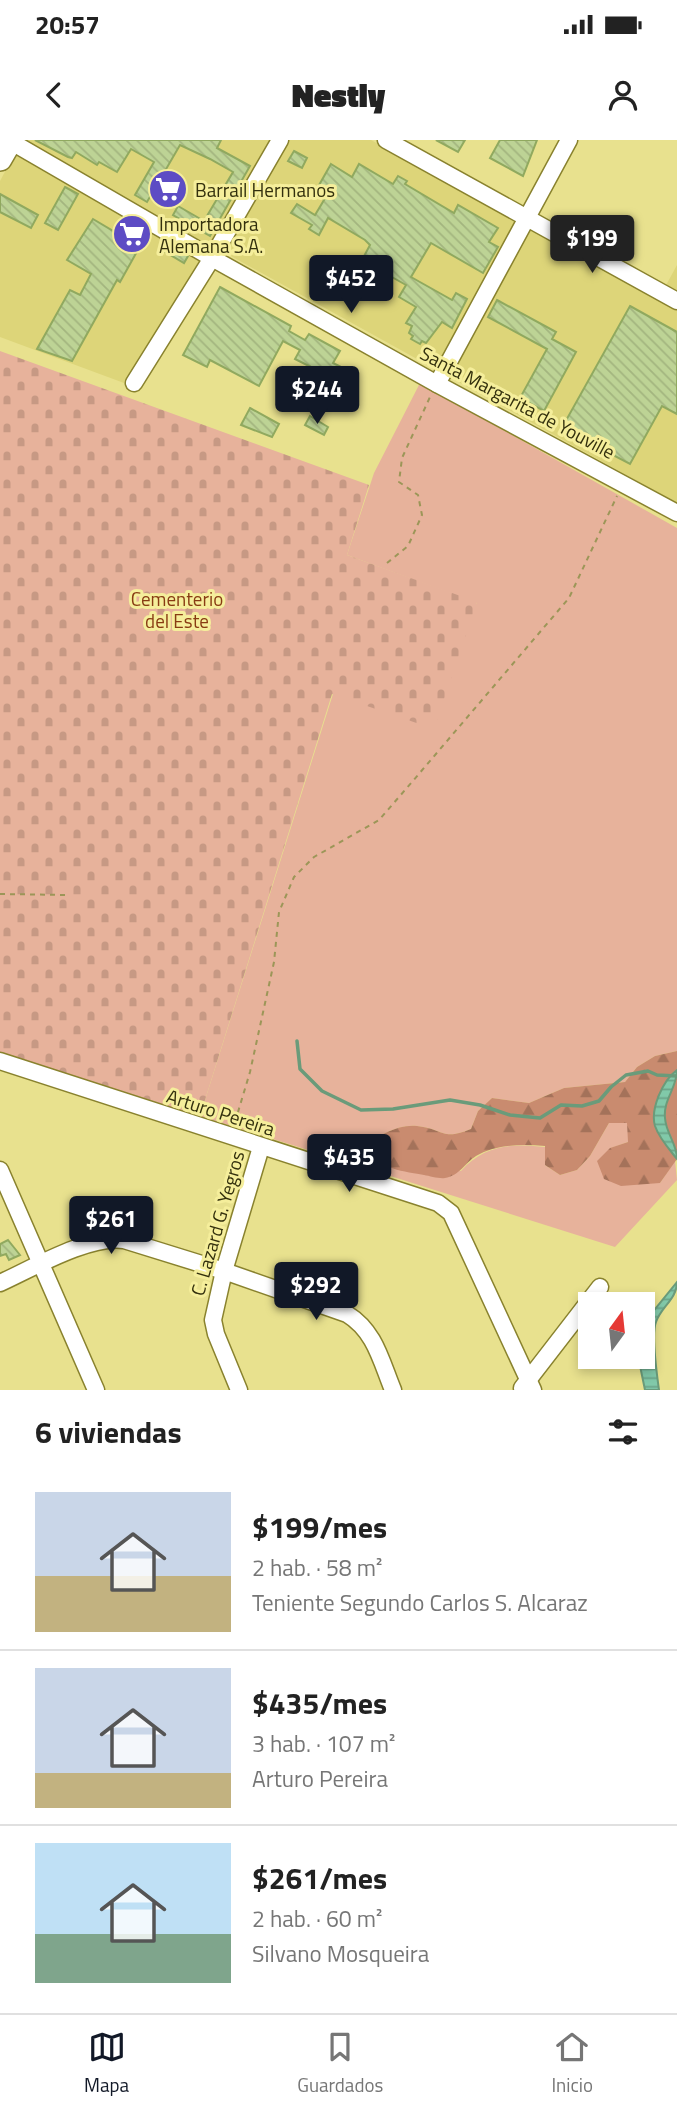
<!DOCTYPE html>
<html lang="es">
<meta charset="utf-8">
<style>
body{margin:0;font-family:"Titillium Web",sans-serif;background:#f2f2f2;color:#222;height:100vh;display:flex;flex-direction:column;font-size:26px;white-space:nowrap}
*{box-sizing:border-box;margin:0}
p{font-size:23px;color:#767676}
.icon{flex:none;width:38px;height:38px;fill:none;stroke:currentColor;stroke-width:2;stroke-linecap:round;stroke-linejoin:round}
.map{position:relative;height:1250px;overflow:hidden}
.details{display:flex;flex-direction:column;background:#fff;flex:1}
.details>*{flex:none}
.needle{width:46px;rotate:15deg}
.controls{position:absolute;left:578px;top:1152px;display:grid;gap:14px}
.controls a{display:grid;place-items:center;width:77px;height:77px;border-radius:0px;background:#fff;box-shadow:0 4px 10px #0003;font-size:35px}
.price{position:absolute;translate:-50% -60px;padding:0 16px;border-radius:7px;background:#111827;color:#fff;font-size:23px;line-height:46px;filter:drop-shadow(0 2px 4px #0008)}
.price::after{content:'';position:absolute;left:50%;top:42px;width:21px;height:16px;margin-left:-10px;background:inherit;clip-path:polygon(0 0,100% 0,50% 100%)}
.price.selected{background:#222;color:#fff}
ul{padding:0;list-style:none}
li{display:flex;align-items:center;gap:21px;height:175px;padding:0 35px}
li+li{border-top:2px solid #e0e0e0}
li span{display:grid;place-items:center;flex:none;width:196px;height:140px;border-radius:0px;color:#555}
li>.icon{margin-inline-start:auto}
span .icon{width:84px;height:84px;fill:#fffc;stroke-width:1}
li b{font-size:30px}
h2{display:flex;justify-content:space-between;align-items:center;height:84px;padding:0 35px;font-size:30px}
.status{display:flex;justify-content:space-between;align-items:center;height:49px;padding:0 35px;background:#fff;direction:ltr}
.status svg{height:19px;fill:currentColor}
header{display:flex;justify-content:space-between;align-items:center;height:91px;padding:0 35px;background:#fff;font-size:32px;font-weight:800}
.tabs{display:flex;justify-content:space-around;align-items:center;height:98px;border-top:2px solid #e0e0e0;background:#fff;font-size:19px;color:#767676}
.tabs a{display:grid;justify-items:center;gap:4px}
.tabs .selected{color:#111827}
.map>svg:first-child{display:block}
</style>
<div class="status"><b>20:57</b><svg viewBox="0 0 49 12"><path d="M0 12V9h3v3zM5 12V6h3v6zM10 12V3h3v9zM15 12V0h3v12zM26 1h20v11H26zM47 4h2v5h-2z"/></svg></div>
<header><svg class="icon" aria-label="back" viewBox="0 0 24 24"><path d="M15 5l-7 7 7 7"/></svg>Nestly<svg class="icon" aria-label="person" viewBox="0 0 24 24"><circle cx="12" cy="8" r="4"/><path d="M4 21q1-7 8-7t8 7"/></svg></header>
<div class="map">
<svg width="677" height="1250" viewBox="0 0 677 1250">
<defs>
<pattern id="forest-firs" width="22" height="20" patternUnits="userSpaceOnUse" patternTransform="scale(1.75)"><rect width="22" height="20" fill="#c98b6f"/><path d="M5 1l3.5 6h-7zM16 11l3.5 6h-7z" fill="#a4725a"/></pattern>
<pattern id="cemetery-stones" width="16" height="16" patternUnits="userSpaceOnUse" patternTransform="scale(1.75)"><rect width="16" height="16" fill="#e7b29b"/><path d="M2 7V4a2 2 0 0 1 4 0v3zM10 15v-3a2 2 0 0 1 4 0v3z" fill="#c79984"/></pattern>
<pattern id="water-rules" width="6" height="5" patternUnits="userSpaceOnUse" patternTransform="scale(1.75)"><rect width="6" height="5" fill="#81c9a9"/><path d="M0 2.5h6" fill="none" stroke="#6aa488"/></pattern>
<pattern id="building-back-hatch" width="6" height="6" patternUnits="userSpaceOnUse" patternTransform="scale(1.75)"><rect width="6" height="6" fill="#bdd395"/><path d="M-1 5l2 2M0 0l6 6M5-1l2 2" fill="none" stroke="#a3b57f"/></pattern>
</defs>
<rect width="100%" height="100%" fill="#e8e18e"/>
<polygon fill="#ddd579" points="22,0 371,0 658,160 677,125 677,363 211,105 124,243 0,197 0,41"/>
<path fill="#e7b29b" d="M 420,243 L 677,388 L 677,911 L 655,916 L 637,927 L 625,942 L 564,948 L 529,963 L 492,958 L 478,971 L 471,989 C 442,1001 444,989 417,986 C 398,984 379,996 364,1005 L 461,1031 C 484,1005 512,1003 545,1007 L 545,1025 L 560,1035 L 577,1030 L 590,1016 L 609,983 L 628,983 L 628,1002 L 611,1008 L 660,1043 L 675,1021 L 677,1040 L 615,1107 L 200,976 L 333,554 L 477,463 L 347,415 L 374,333 Z"/>
<path fill="url(#forest-firs)" d="M 677,911 L 677,1019 L 660,1043 L 621,1046 L 604,1039 L 597,1021 L 610,1008 L 628,1002 L 627,983 L 609,983 L 590,1016 L 577,1030 L 560,1035 L 545,1025 L 545,1006 C 522,1004 496,1004 476,1016 C 465,1023 459,1036 445,1038 C 439,1039 430,1036 424,1035 C 395,1030 382,1029 363,1005 C 380,996 397,984 417,986 C 444,989 442,1001 471,989 L 478,971 L 492,958 L 529,963 L 564,948 L 625,942 L 637,927 L 655,916 Z"/>
<polygon fill="url(#cemetery-stones)" points="0,211 369,345 347,415 477,462 434,589 332,554 200,976 0,914"/>
<g fill="url(#water-rules)" stroke="#6a9b7a" stroke-width="2">
<path d="M 677,930 C 677,948 663,960 665,978 C 666,994 677,1003 677,1019 C 669,1009 659,998 655,986 C 650,969 663,940 677,930 Z"/>
<path d="M 677,1142 C 677,1159 661,1167 656,1182 C 651,1195 657,1235 659,1250 L 645,1250 L 638,1216 L 642,1216 L 642,1185 Z"/>
</g>
<g fill="none" stroke-linecap="round" stroke-linejoin="round">
<polyline stroke="#6a9b7a" stroke-width="3.5" points="297,901 300,929 322,951 361,970 393,969 450,960 480,965 510,975 540,978 561,965 582,966 599,961 611,947 626,935 648,931 657,935 677,936"/>
</g>
<g fill="url(#building-back-hatch)" stroke="#90a95f" stroke-width="2">
<polygon points="35,0 221,0 217,8 250,26 210,96 173,75 178,66 204,81 233,32 210,19 180,5 147,62 135,55 154,22 131,9 117,32 99,22 97,25 76,12 72,18 68,17"/>
<polygon points="436,0 465,0 458,12"/>
<polygon points="500,0 537,0 523,36 490,18"/>
<polygon points="294,11 307,18 302,28 288,21"/>
<polygon points="331,24 352,37 359,24 393,44 398,36 407,41 405,44 454,73 458,65 498,88 489,102 498,107 483,133 431,103 411,137 452,160 456,153 467,159 452,188 442,182 426,203 422,201 420,204 411,199 413,196 409,193 412,186 406,183 416,167 399,157 406,145 362,120 370,105 365,100 328,78 319,95 309,89 312,85 291,73 297,64 315,75 324,60 314,54"/>
<polygon points="65,47 78,54 58,90 45,83"/>
<polygon points="0,54 38,75 31,88 0,72"/>
<polygon points="93,79 115,92 119,84 144,99 120,142 117,140 72,221 37,209 70,150 80,155 91,134 67,120"/>
<polygon points="166,103 188,116 184,123 162,110"/>
<polygon points="220,147 291,186 289,191 305,200 309,194 340,211 333,223 349,231 345,238 348,239 342,251 345,253 341,260 332,255 334,252 324,245 306,236 311,227 295,219 300,210 283,201 259,246 210,220 207,227 183,215"/>
<polygon points="497,160 556,192 552,199 576,212 544,271 520,258 547,209 488,177"/>
<polygon points="630,166 677,192 677,274 662,266 630,324 569,292 571,288 564,284"/>
<polygon points="250,268 279,284 272,297 241,285"/>
<polygon points="310,276 328,287 324,295 305,285"/>
<polygon points="8,1100 20,1115 9,1120 6,1114 0,1116 0,1104"/>
</g>
<g fill="none" stroke-linecap="round" stroke-linejoin="round">
<defs>
<g id="minor">
<polyline points="386,0 677,161"/>
<polyline points="10,1 212,118 437,244 677,373"/>
<polyline points="134,243 212,118 280,0"/>
<polyline points="437,244 569,0"/>
<polyline points="0,921 438,1063 451,1073 533,1250"/>
<polyline points="0,1030 96,1250"/>
<path d="M 0,1143 C 33,1128 89,1095 124,1100 L 224,1131 L 347,1174 C 375,1191 381,1221 393,1250"/>
<polyline points="522,1248 600,1147"/>
<polyline points="239,1250 216,1194 213,1180 224,1131 261,1007"/>
</g>
<polyline id="highway" points="0,19 11,0"/>
</defs>
<use href="#minor" stroke="#89822e" stroke-width="19"/>
<use href="#highway" stroke="#89822e" stroke-width="26"/>
<g stroke="#9c9658" stroke-width="2" stroke-dasharray="5 5" stroke-linecap="butt">
<polyline points="387,423 408,406 422,375 418,355 399,342 402,318 430,257"/>
<polyline points="0,754 67,755"/>
<polyline points="235,982 250,932 274,822 279,772 294,737 314,717 379,680 412,642 569,458 617,356"/>
</g>
<use href="#minor" stroke="#fff" stroke-width="16"/>
<use href="#highway" stroke="#fff" stroke-width="23"/>
</g>
<defs>
<symbol id="supermarket-disc" viewBox="-11 -11 22 22"><circle r="9.5" fill="#5d4cc4" stroke="#f5ee9b"/><path d="M-6-5.5h2.5l.6 2H6L4.5 2H-2.5L-4.4-4H-6ZM-1.5 3.2a1.3 1.3 0 1 0 .1 0ZM3 3.2a1.3 1.3 0 1 0 .1 0Z" fill="#fff"/></symbol>
</defs>
<g fill-rule="evenodd">
<use href="#supermarket-disc" x="146" y="27" width="44" height="44"/>
<use href="#supermarket-disc" x="110" y="72" width="44" height="44"/>
</g>
<g text-anchor="middle" dominant-baseline="central" stroke-width="6" stroke-linejoin="round" paint-order="stroke">
<g font-size="19" fill="#33300d" stroke="#f5ee9b" text-anchor="start">
<text x="195" y="49">Barrail Hermanos</text>
<text x="159" y="83">Importadora<tspan x="159" dy="22">Alemana S.A.</tspan></text>
</g>
<g font-size="19" fill="#33300d" stroke="#f5ee9b">
<text transform="translate(518 262) rotate(28)">Santa Margarita de Youville</text>
<text transform="translate(221 972) rotate(18)">Arturo Pereira</text>
<text transform="translate(217 1083) rotate(-74)">C. Lazard G. Yegros</text>
</g>
<g font-size="19" fill="#883b13" stroke="#f5ee9b">
<text x="177" y="458">Cementerio<tspan x="177" dy="22">del Este</tspan></text>
</g>
</g>
</svg>
<div class="controls">
<a><svg class="needle" viewBox="-14 -14 28 28"><path d="M0-13l5 13h-10z" fill="#e53935"/><path d="M0 13l5-13h-10z" fill="#767676"/></svg></a>
</div>
<b class="price selected" style="left:592px;top:135px">$199</b>
<b class="price" style="left:351px;top:175px">$452</b>
<b class="price" style="left:317px;top:286px">$244</b>
<b class="price" style="left:349px;top:1054px">$435</b>
<b class="price" style="left:111px;top:1116px">$261</b>
<b class="price" style="left:316px;top:1182px">$292</b>
</div>
<section class="details">
<h2>6 viviendas<svg class="icon" aria-label="filters" viewBox="0 0 24 24"><path d="M4 7h16M4 17h16"/><circle cx="9" cy="7" r="2"/><circle cx="15" cy="17" r="2"/></svg></h2>
<ul>
<li><span style="background:linear-gradient(#c9d6e8 60%,#c2b280 0)"><svg class="icon" aria-label="home" viewBox="0 0 24 24"><path d="M3 11l9-7 9 7M6 9v11h12V9"/></svg></span><div><b>$199/mes</b><p>2 hab. · 58 m²</p><p>Teniente Segundo Carlos S. Alcaraz</p></div></li>
<li><span style="background:linear-gradient(#c9d6e8 75%,#c2b280 0)"><svg class="icon" aria-label="home" viewBox="0 0 24 24"><path d="M3 11l9-7 9 7M6 9v11h12V9"/></svg></span><div><b>$435/mes</b><p>3 hab. · 107 m²</p><p>Arturo Pereira</p></div></li>
<li><span style="background:linear-gradient(#bfe0f5 65%,#7fa58c 0)"><svg class="icon" aria-label="home" viewBox="0 0 24 24"><path d="M3 11l9-7 9 7M6 9v11h12V9"/></svg></span><div><b>$261/mes</b><p>2 hab. · 60 m²</p><p>Silvano Mosqueira</p></div></li>
</ul>
</section>
<nav class="tabs">
<a class="selected"><svg class="icon" aria-label="map" viewBox="0 0 24 24"><path d="M3 6l6-2 6 2 6-2v14l-6 2-6-2-6 2zM9 4v14M15 6v14"/></svg>Mapa</a>
<a><svg class="icon" aria-label="saved" viewBox="0 0 24 24"><path d="M7 4h10v16l-5-4-5 4z"/></svg>Guardados</a>
<a><svg class="icon" aria-label="home" viewBox="0 0 24 24"><path d="M3 11l9-7 9 7M6 9v11h12V9"/></svg>Inicio</a>
</nav>
